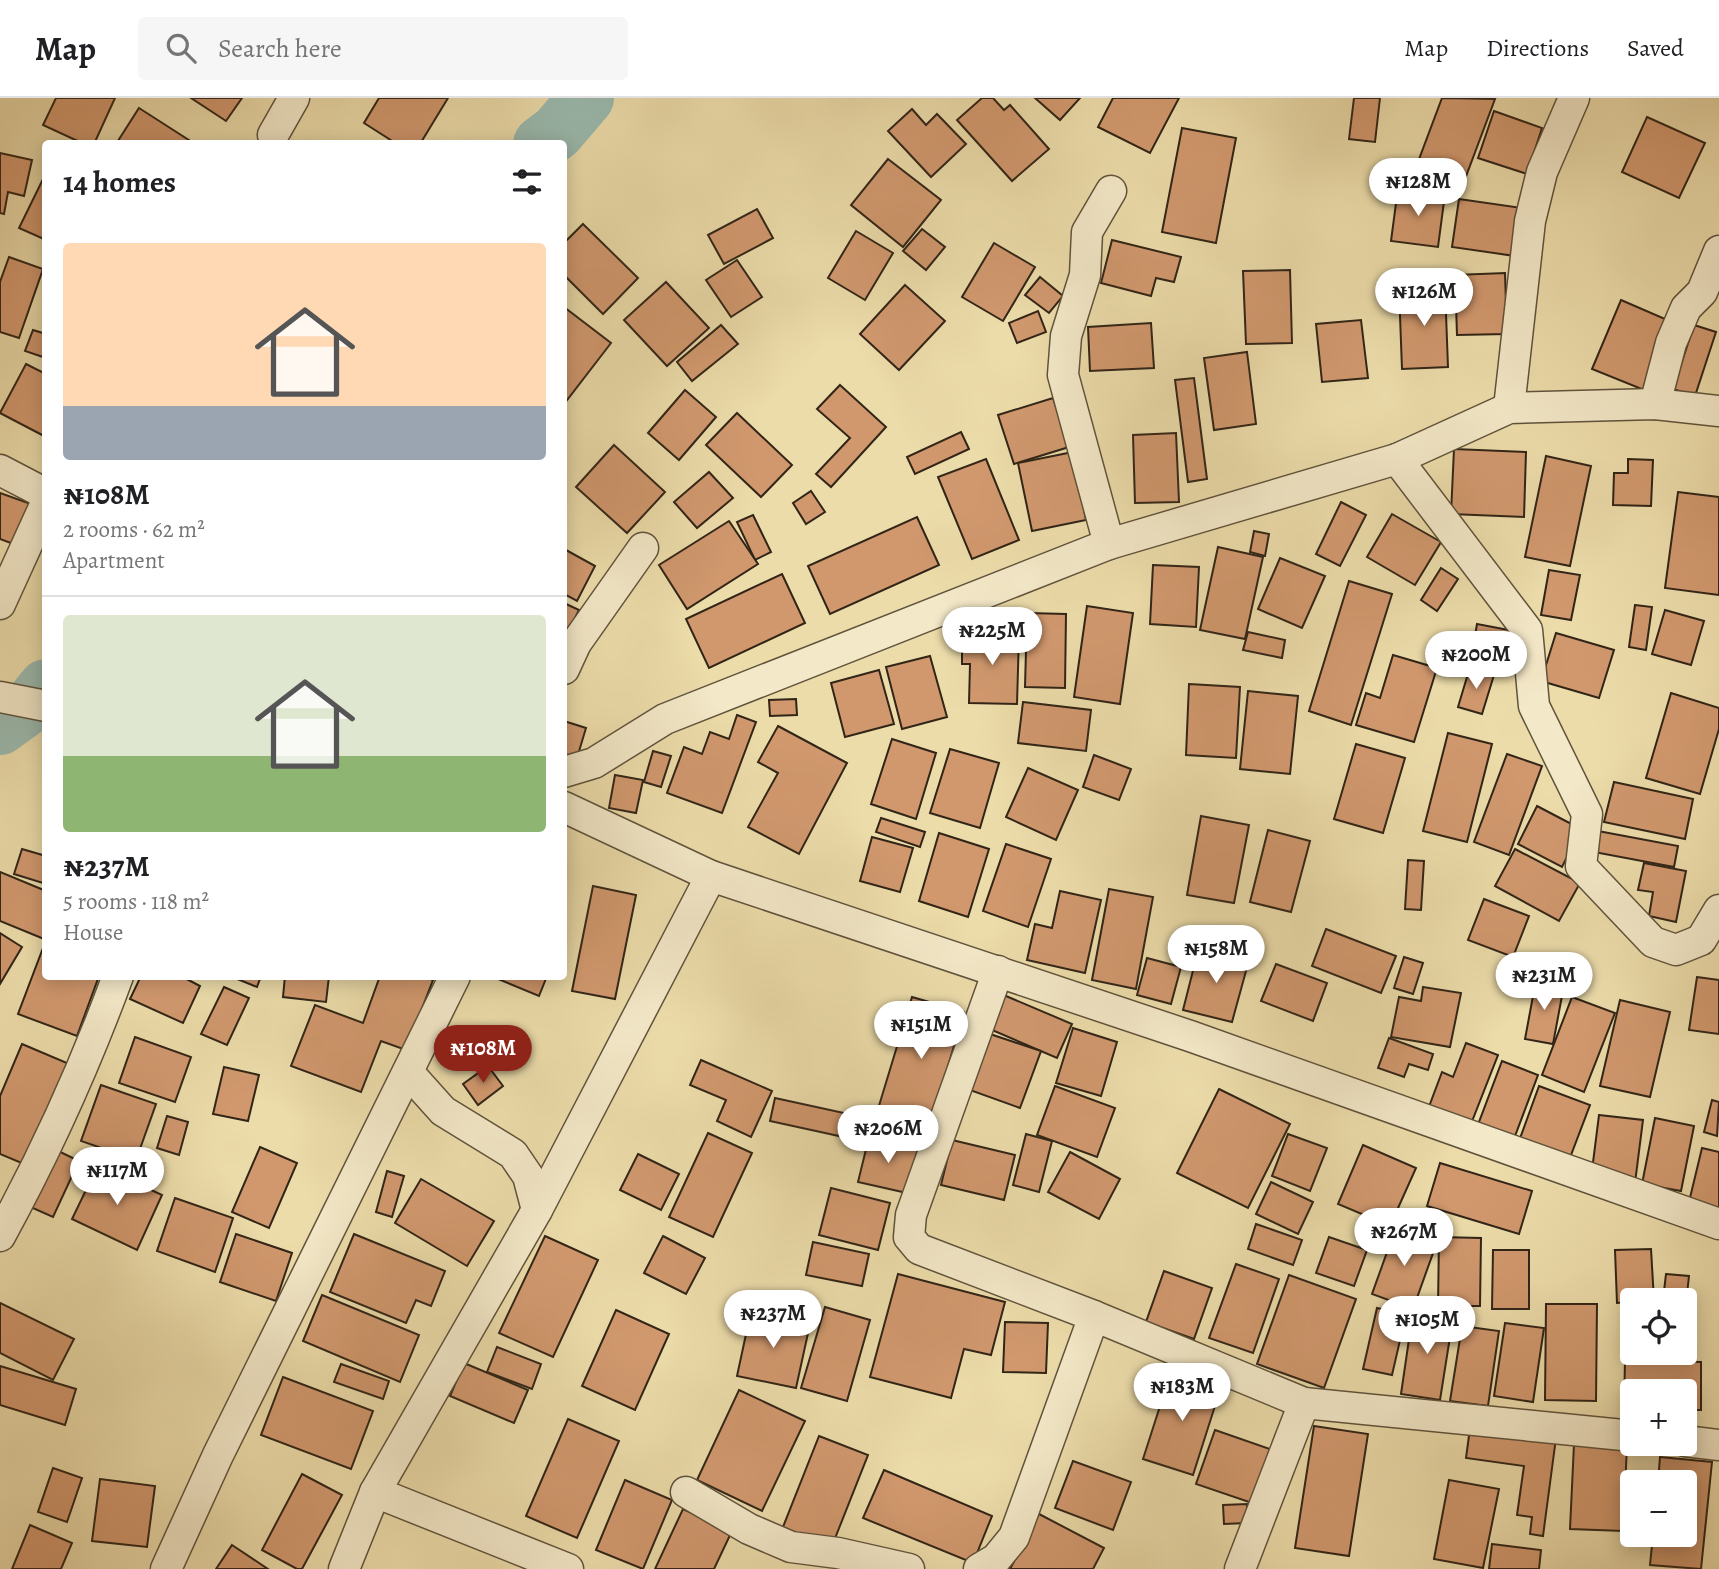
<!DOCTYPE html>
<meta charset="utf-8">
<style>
body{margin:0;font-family:Alegreya,serif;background:#f6f6f6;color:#202124;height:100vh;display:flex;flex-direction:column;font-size:26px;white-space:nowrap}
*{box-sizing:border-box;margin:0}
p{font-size:23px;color:#757577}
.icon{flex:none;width:38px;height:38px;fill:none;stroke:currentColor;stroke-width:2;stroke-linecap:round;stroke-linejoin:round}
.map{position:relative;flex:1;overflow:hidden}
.details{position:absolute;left:42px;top:42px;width:525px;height:840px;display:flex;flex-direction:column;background:#fff;border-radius:7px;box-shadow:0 4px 18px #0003}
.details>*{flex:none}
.tools{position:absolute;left:1620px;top:1190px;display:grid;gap:14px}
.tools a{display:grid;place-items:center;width:77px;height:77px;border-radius:7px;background:#fff;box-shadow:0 4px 18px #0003;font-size:35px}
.price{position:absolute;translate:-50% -60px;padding:0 16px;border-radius:24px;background:#fff;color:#222;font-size:23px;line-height:46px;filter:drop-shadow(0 2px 4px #0008)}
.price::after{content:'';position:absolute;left:50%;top:42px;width:21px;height:16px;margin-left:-10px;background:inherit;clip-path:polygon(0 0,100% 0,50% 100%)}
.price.current{background:#8f2418;color:#fff}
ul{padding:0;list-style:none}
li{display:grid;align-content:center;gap:14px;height:371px;padding:0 21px}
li+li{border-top:2px solid #e0e0e0}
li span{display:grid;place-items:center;height:217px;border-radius:7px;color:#555}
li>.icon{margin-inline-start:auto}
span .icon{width:126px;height:126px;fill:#fffc;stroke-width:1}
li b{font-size:30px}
h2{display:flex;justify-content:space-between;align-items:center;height:84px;padding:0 21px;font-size:30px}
header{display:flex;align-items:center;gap:42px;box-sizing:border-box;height:98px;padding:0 35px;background:#fff;border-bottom:2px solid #e0e0e0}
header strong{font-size:33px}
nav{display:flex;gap:38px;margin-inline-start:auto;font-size:24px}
.search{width:490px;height:63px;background:#f6f6f6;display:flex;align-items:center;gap:18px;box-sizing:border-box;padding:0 24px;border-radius:7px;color:#757577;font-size:26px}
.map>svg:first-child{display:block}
</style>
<header>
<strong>Map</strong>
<div class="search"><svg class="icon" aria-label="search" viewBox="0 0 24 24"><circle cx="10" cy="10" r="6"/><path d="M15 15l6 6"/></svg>Search here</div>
<nav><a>Map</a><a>Directions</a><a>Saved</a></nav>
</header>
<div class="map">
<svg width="1719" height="1471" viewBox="0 0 1719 1471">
<rect width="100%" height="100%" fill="#ecdcaa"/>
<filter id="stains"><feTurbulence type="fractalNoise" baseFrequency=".00286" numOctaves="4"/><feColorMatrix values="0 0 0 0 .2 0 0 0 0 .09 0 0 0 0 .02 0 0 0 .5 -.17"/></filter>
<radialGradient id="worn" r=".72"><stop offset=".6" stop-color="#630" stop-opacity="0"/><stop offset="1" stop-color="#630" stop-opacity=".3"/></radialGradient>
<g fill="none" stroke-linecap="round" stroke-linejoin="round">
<g stroke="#9abaaf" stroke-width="56">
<polyline points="541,46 557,34 586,0"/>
<polyline points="0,629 33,605 46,589"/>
</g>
</g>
<g fill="#d1986e" stroke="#312517" stroke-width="2">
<polygon points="56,0 115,0 94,46 84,46 43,27"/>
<polygon points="191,0 242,0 226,23"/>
<polygon points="379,0 448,0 420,46 397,46 364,25"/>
<polygon points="982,0 993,0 1004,12 1010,7 1049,51 1012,83 957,22"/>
<polygon points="1035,0 1080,0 1060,22"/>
<polygon points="1113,0 1179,0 1150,55 1098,29"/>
<polygon points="1354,0 1380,0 1375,44 1349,41"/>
<polygon points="1442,0 1495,1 1465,81 1418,64"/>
<polygon points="139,10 195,46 116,46"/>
<polygon points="912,11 926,27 937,16 966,46 931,79 888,33"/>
<polygon points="1494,13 1542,30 1527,76 1478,60"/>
<polygon points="1647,19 1705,45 1679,100 1622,74"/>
<polygon points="1182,30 1236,40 1216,145 1162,134"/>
<polygon points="0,55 32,62 24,98 8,94 4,116 0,115"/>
<polygon points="888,61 941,102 903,149 851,107"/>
<polygon points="46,75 46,142 19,130"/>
<polygon points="1398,90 1445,96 1438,149 1391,143"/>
<polygon points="1459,101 1522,110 1515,158 1452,149"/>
<polygon points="757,111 773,140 724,166 708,137"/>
<polygon points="583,126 638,180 603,216 564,177 564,145"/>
<polygon points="922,131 945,149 926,172 903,153"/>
<polygon points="856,133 893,155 865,202 828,180"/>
<polygon points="1112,142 1181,159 1174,184 1156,180 1151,198 1101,185"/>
<polygon points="994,145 1035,169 1003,223 962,199"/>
<polygon points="9,159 43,171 19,240 0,234 0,184"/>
<polygon points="737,162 762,199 731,219 706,182"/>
<polygon points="1290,172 1292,245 1246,246 1243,173"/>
<polygon points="1505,175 1507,236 1457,237 1455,177"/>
<polygon points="1040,179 1063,198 1049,215 1025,197"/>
<polygon points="666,184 709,230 667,268 624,222"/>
<polygon points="905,187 945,223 899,272 860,236"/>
<polygon points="1445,189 1448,269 1402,271 1399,191"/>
<polygon points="1621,202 1672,224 1644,292 1592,271"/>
<polygon points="564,209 611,245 564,306"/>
<polygon points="1038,213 1046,234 1017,245 1009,225"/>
<polygon points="1361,222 1368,280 1322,284 1316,226"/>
<polygon points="1151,225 1154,270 1090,273 1088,229"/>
<polygon points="721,227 738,246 692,283 677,264"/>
<polygon points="1694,227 1716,234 1695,298 1673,291"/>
<polygon points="33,232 46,236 46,260 25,253"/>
<polygon points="1247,254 1256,326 1214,332 1204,260"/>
<polygon points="26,266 46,276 46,339 0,315"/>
<polygon points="1194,280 1207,381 1188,384 1175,282"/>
<polygon points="840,287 886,329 831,389 816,376 850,340 817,311"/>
<polygon points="685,292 716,319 679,362 648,335"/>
<polygon points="1053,300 1069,349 1014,366 998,317"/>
<polygon points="737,315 792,367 761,399 706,347"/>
<polygon points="961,334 969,351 915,376 907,359"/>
<polygon points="1176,335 1179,404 1135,405 1133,337"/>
<polygon points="614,347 665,394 627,435 576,389"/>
<polygon points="1454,351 1526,354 1524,419 1451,416"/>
<polygon points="1073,354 1086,422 1032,433 1018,365"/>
<polygon points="1546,358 1591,368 1570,468 1525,459"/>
<polygon points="986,361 1019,442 972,461 938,379"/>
<polygon points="1628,361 1653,362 1651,408 1613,407 1614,375 1628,375"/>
<polygon points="709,374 733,400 697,430 674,404"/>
<polygon points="811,393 825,414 806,426 793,405"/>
<polygon points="1678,394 1719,399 1719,497 1665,490"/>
<polygon points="0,395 31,406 16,447 0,441"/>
<polygon points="1341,404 1366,417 1340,468 1316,456"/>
<polygon points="1392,416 1441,444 1415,487 1367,459"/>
<polygon points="753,417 771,454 755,462 737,424"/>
<polygon points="917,419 939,467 830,516 808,468"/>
<polygon points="729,423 758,466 687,511 659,467"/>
<polygon points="1254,433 1269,436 1265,458 1250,454"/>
<polygon points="1218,449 1263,459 1245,541 1200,532"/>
<polygon points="566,452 595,468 577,503 564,496 564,457"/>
<polygon points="1280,460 1325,478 1302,530 1258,511"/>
<polygon points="1153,467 1199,469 1196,529 1150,526"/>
<polygon points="1441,470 1458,481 1437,513 1421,502"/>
<polygon points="1549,472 1580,477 1571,522 1541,517"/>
<polygon points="782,476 805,525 709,570 686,521"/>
<polygon points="1349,483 1392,496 1351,627 1309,613"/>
<polygon points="564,505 579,512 564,542"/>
<polygon points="1635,507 1652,509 1646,552 1629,549"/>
<polygon points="1087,508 1133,515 1120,606 1074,599"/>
<polygon points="1665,512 1704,523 1691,567 1652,556"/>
<polygon points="1027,515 1066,516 1065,590 1025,589"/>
<polygon points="1477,526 1514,533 1507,573 1470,567"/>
<polygon points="1248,534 1285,542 1282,560 1243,552"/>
<polygon points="962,535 1019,536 1017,606 969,605 970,566 962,566"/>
<polygon points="1556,535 1614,552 1599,600 1541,583"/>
<polygon points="1393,557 1437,570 1414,644 1356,627 1366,595 1380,600"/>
<polygon points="930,558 947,619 902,631 886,569"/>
<polygon points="1470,569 1494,577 1482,616 1458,609"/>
<polygon points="879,572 894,626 845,639 831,585"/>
<polygon points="1189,586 1240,589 1236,660 1186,657"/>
<polygon points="1248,593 1298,598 1290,676 1240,671"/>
<polygon points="1671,595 1719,610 1719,631 1700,696 1646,680"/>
<polygon points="796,601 797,617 770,618 769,602"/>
<polygon points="1023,604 1091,612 1086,653 1018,645"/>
<polygon points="737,617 756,624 722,715 667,695 684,649 702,656 710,634 729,641"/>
<polygon points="564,623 586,630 577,660 564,656"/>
<polygon points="778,628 847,665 799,756 748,729 778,675 758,664"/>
<polygon points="1448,635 1492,646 1467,744 1423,733"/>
<polygon points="892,641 936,655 916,721 871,706"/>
<polygon points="1356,646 1405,660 1383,735 1334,721"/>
<polygon points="950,651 999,665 980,730 930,715"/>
<polygon points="653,653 671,658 661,689 644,684"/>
<polygon points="1507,656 1542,668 1509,757 1474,744"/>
<polygon points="1094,657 1131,671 1119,702 1083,689"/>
<polygon points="1028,670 1078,692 1056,742 1006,719"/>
<polygon points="615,677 643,682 636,715 609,710"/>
<polygon points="1614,684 1693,701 1685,741 1604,724"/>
<polygon points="1537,708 1581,731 1562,769 1518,746"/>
<polygon points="1201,718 1249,727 1234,805 1187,797"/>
<polygon points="881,720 925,734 920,749 876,734"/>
<polygon points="1268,732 1310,743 1291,814 1250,804"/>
<polygon points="1598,733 1678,748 1674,769 1594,754"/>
<polygon points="939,735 989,751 968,819 919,803"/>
<polygon points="872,739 913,750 900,794 860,783"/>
<polygon points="1006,746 1051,761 1028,829 983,813"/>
<polygon points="22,751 46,758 46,786 14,776"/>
<polygon points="1515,751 1580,785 1559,823 1495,788"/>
<polygon points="1408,762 1424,763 1421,812 1405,811"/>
<polygon points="1644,765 1686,773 1676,824 1649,818 1653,794 1638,792"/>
<polygon points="0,774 46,793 44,841 0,823"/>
<polygon points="593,788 636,797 615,901 572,893"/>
<polygon points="1109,791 1153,799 1136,891 1092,882"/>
<polygon points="1060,793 1101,802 1085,875 1027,862 1035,826 1052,830"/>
<polygon points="1484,801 1529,818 1513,859 1468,842"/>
<polygon points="1326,831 1396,858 1381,895 1312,868"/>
<polygon points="1202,832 1237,839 1234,855 1199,848"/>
<polygon points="0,835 22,849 0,886"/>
<polygon points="46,842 46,878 99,878 77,938 18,916"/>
<polygon points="1199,849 1249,862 1232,924 1183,912"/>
<polygon points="1404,859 1423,865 1413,896 1394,890"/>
<polygon points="1147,860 1181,869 1171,906 1137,897"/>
<polygon points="1276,866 1327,885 1313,923 1261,903"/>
<polygon points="141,878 181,878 200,888 183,925 130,901"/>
<polygon points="230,878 261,878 257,889"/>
<polygon points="285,878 329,878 326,904 283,899"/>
<polygon points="380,878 422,878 433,882 406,952 381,943 361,994 291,968 315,907 363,925"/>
<polygon points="491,878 547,878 539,898"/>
<polygon points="1697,879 1719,882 1719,936 1689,932"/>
<polygon points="1536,882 1564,887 1553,946 1525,941"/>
<polygon points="224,889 249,900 227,947 201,936"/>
<polygon points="1423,889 1461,895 1450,949 1391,939 1399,899 1421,903"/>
<polygon points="999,895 1072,926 1057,960 985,929"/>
<polygon points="912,899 964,914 931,1026 878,1011"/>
<polygon points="1572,899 1615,915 1584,994 1542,977"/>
<polygon points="1620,902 1670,914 1650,999 1600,988"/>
<polygon points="1073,930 1117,944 1101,998 1056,985"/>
<polygon points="987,935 1041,953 1020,1010 967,991"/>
<polygon points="135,939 191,959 175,1004 119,985"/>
<polygon points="1389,940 1433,956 1428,972 1409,966 1404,979 1378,970"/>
<polygon points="1466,945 1498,957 1469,1031 1427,1014 1442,974 1453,979"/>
<polygon points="22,946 74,968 31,1069 0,1056 0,998"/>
<polygon points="701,962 772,993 751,1039 717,1023 726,1002 690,987"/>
<polygon points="1502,963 1538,977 1512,1046 1476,1032"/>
<polygon points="488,968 503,988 478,1007 463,986"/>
<polygon points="224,969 259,977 248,1023 213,1016"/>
<polygon points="101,987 156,1006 136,1062 81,1043"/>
<polygon points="1055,988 1115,1010 1097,1059 1037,1037"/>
<polygon points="1539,988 1590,1007 1568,1065 1518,1046"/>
<polygon points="1219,991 1290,1026 1248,1110 1177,1075"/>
<polygon points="775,1000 853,1017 848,1040 770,1023"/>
<polygon points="1712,1002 1719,1004 1717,1038 1704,1034"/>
<polygon points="1599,1017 1643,1022 1635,1085 1591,1080"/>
<polygon points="167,1018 188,1024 179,1057 157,1050"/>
<polygon points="1655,1020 1694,1028 1681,1093 1642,1086"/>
<polygon points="875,1021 924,1029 921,1046 872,1038"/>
<polygon points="708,1035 752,1055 713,1139 669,1119"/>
<polygon points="1026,1036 1052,1043 1039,1094 1013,1087"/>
<polygon points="1288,1036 1327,1050 1310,1093 1272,1078"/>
<polygon points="869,1039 918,1051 907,1095 858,1084"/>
<polygon points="952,1042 1015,1057 1004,1102 941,1087"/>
<polygon points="1363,1047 1416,1070 1390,1128 1338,1106"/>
<polygon points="260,1049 297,1065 269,1130 232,1114"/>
<polygon points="52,1050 79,1063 53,1119 26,1107"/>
<polygon points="1702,1050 1719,1054 1719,1110 1689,1104"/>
<polygon points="1070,1054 1120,1081 1099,1121 1048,1094"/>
<polygon points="638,1056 679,1076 661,1112 620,1092"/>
<polygon points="1440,1065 1532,1093 1519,1136 1427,1108"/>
<polygon points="98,1067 162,1097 137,1152 72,1121"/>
<polygon points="387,1073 404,1078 392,1119 376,1114"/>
<polygon points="421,1081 494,1123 467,1168 395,1125"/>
<polygon points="1271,1084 1313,1104 1298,1136 1256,1116"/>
<polygon points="831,1090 890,1105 878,1152 819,1137"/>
<polygon points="175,1100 233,1120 215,1174 157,1153"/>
<polygon points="1256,1126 1302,1142 1293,1167 1248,1151"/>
<polygon points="1396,1129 1437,1144 1413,1211 1372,1196"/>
<polygon points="236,1136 292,1155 276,1203 220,1184"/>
<polygon points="354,1136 445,1173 431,1208 416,1202 406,1225 330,1194"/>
<polygon points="545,1138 598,1162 553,1259 499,1235"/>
<polygon points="663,1138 705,1160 686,1196 644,1175"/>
<polygon points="1329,1139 1367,1152 1354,1188 1316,1175"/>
<polygon points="1439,1139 1481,1140 1480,1208 1438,1208"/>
<polygon points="813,1144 869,1156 862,1188 806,1177"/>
<polygon points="1651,1151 1654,1202 1617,1205 1615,1152"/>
<polygon points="1493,1152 1529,1152 1529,1211 1492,1211"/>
<polygon points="1236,1166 1279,1181 1253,1255 1209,1240"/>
<polygon points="1164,1173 1212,1190 1194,1241 1146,1224"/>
<polygon points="898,1176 1005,1204 991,1257 964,1251 951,1300 870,1279"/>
<polygon points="1666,1176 1689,1178 1686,1205 1685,1202 1663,1202"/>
<polygon points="1289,1177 1356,1201 1324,1290 1257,1266"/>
<polygon points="322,1197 419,1237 400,1284 303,1243"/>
<polygon points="0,1205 74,1241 53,1282 0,1255"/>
<polygon points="1546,1206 1597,1206 1596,1303 1545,1302"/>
<polygon points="825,1209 870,1222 847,1303 801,1290"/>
<polygon points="1377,1210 1406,1216 1392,1277 1363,1271"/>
<polygon points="616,1212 669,1236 635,1312 582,1288"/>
<polygon points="751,1213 810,1226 796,1290 737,1278"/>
<polygon points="1413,1214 1453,1220 1440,1302 1401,1296"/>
<polygon points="1005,1224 1048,1225 1046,1275 1003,1274"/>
<polygon points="1505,1225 1544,1230 1533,1304 1494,1298"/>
<polygon points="1462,1228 1499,1233 1488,1308 1450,1303"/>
<polygon points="497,1249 541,1266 532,1291 487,1274"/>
<polygon points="1625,1262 1701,1264 1701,1312 1685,1312 1685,1293 1633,1293 1633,1312 1624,1311"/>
<polygon points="464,1265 528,1292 514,1325 450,1298"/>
<polygon points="341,1266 389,1283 383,1301 334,1284"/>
<polygon points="0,1268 76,1291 65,1327 0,1307"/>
<polygon points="1171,1274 1221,1289 1193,1377 1143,1361"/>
<polygon points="283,1279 373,1313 351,1371 261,1337"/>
<polygon points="739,1292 805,1323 762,1413 697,1382"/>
<polygon points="568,1321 619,1343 577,1440 526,1418"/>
<polygon points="1314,1328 1368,1336 1349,1458 1295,1450"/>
<polygon points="1470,1330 1556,1340 1543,1438 1530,1436 1532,1419 1517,1417 1524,1368 1466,1360"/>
<polygon points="1215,1332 1270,1351 1252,1405 1196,1386"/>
<polygon points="819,1338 868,1357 830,1453 781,1434"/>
<polygon points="1574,1346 1627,1348 1623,1433 1570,1431"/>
<polygon points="1660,1359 1712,1364 1701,1471 1650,1467 1653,1437 1685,1437 1685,1384 1658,1384"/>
<polygon points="1073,1363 1131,1384 1113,1432 1055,1410"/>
<polygon points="53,1370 82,1380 67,1424 38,1414"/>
<polygon points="884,1372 992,1418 973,1465 863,1420"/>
<polygon points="302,1376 342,1397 302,1471 297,1471 262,1452"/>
<polygon points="100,1381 155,1388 147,1449 92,1443"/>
<polygon points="625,1382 672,1402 643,1471 596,1452"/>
<polygon points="1449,1382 1499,1391 1483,1470 1434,1461"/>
<polygon points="1247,1406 1247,1425 1224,1426 1223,1407"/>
<polygon points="683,1411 732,1433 714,1471 655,1471"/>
<polygon points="1039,1416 1104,1450 1093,1471 1010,1471"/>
<polygon points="30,1427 72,1445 61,1471 12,1471"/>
<polygon points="1492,1446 1541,1452 1539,1471 1489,1471"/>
<polygon points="232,1447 268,1471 216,1471"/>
</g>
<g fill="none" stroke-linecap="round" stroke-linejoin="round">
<defs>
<g id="minor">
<polyline points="273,37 294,0"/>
<polyline points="1655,306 1671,245 1686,210 1702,194 1719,153"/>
<polyline points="1509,310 1530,123 1542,74 1574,0"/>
<polyline points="1397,361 1527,532 1534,608 1587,716 1581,768 1653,844 1676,852 1701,842 1719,812"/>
<polyline points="0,372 46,396"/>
<polyline points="1109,446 1063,277 1066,238 1085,177 1087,134 1111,93"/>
<polyline points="0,506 46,405"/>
<polyline points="564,571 576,545 643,450"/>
<polyline points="0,599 46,608"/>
<polyline points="564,674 594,665 665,621 1109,446 1397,361 1509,310 1655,306 1719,313"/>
<polyline points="564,709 711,778 1190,938 1719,1126"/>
<polyline points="998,873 911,1117 909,1139 919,1151 1094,1218 1304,1305 1633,1338"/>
<polyline points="408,974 443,1013 513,1056 528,1078 537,1112"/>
<path d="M 0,1138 C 46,1054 85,968 118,878"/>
<polyline points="1685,1343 1719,1347"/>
<polyline points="375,1394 568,1471"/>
<polyline points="686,1394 749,1431 791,1449 838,1455 909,1471"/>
<polyline points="166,1471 218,1357 455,878"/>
<polyline points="344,1471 375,1394 537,1112 711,778"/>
<polyline points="979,1471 996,1461 1014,1439 1094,1218"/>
<polyline points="1240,1471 1304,1305"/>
</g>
</defs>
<use href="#minor" stroke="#60533c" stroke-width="33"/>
<use href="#minor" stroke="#f3e8c8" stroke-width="30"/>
</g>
<rect width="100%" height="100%" filter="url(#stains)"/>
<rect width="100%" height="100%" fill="url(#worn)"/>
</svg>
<div class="tools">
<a><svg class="icon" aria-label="locate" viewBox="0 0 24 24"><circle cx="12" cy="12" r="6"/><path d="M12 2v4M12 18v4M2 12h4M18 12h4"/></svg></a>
<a>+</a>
<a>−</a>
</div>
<b class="price" style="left:1418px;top:120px">₦128M</b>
<b class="price" style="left:1424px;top:230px">₦126M</b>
<b class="price" style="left:992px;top:569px">₦225M</b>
<b class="price" style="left:1476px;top:593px">₦200M</b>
<b class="price" style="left:1216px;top:887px">₦158M</b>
<b class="price" style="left:1544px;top:914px">₦231M</b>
<b class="price" style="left:921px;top:963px">₦151M</b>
<b class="price current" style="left:483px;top:987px">₦108M</b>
<b class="price" style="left:888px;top:1067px">₦206M</b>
<b class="price" style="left:117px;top:1109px">₦117M</b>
<b class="price" style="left:1404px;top:1170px">₦267M</b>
<b class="price" style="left:773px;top:1252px">₦237M</b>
<b class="price" style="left:1427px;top:1258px">₦105M</b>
<b class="price" style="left:1182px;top:1325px">₦183M</b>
<section class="details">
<h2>14 homes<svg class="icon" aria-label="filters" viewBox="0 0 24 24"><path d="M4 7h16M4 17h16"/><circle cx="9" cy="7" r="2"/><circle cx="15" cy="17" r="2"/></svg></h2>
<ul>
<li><span style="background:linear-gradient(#ffd9b3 75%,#9aa5b1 0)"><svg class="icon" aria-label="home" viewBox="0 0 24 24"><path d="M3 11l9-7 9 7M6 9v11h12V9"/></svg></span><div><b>₦108M</b><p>2 rooms · 62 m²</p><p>Apartment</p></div></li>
<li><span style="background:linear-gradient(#dfe7d0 65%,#8fb573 0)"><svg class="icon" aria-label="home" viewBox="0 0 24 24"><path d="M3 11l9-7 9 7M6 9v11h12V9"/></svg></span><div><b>₦237M</b><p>5 rooms · 118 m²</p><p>House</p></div></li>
</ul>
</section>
</div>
